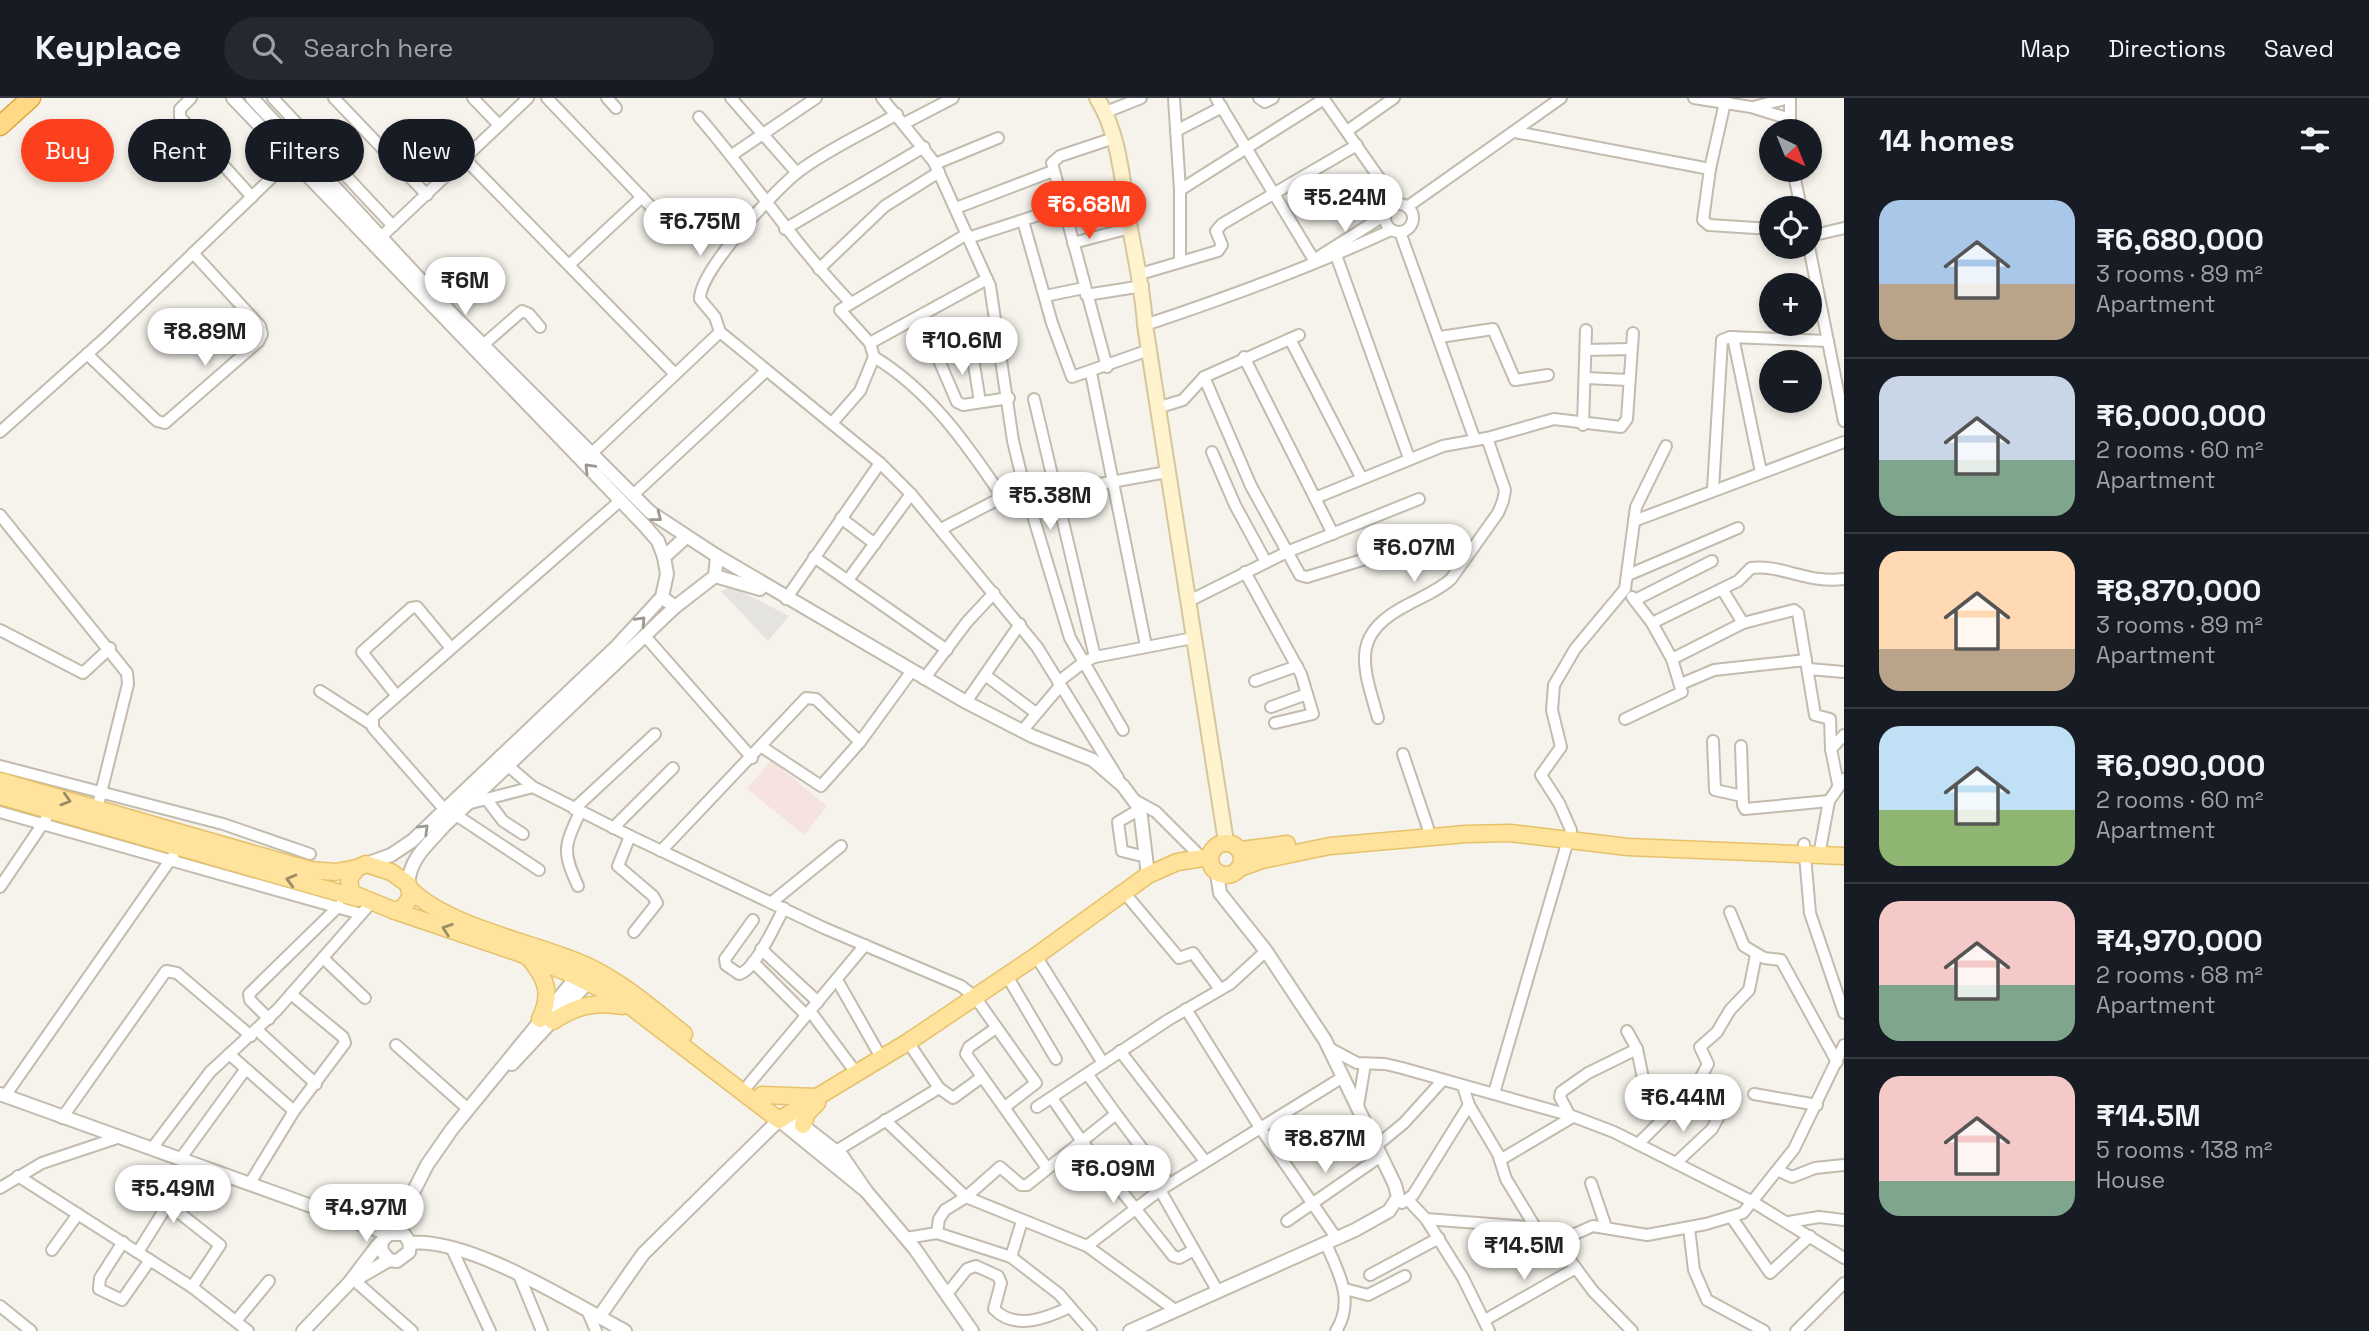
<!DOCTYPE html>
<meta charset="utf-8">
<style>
body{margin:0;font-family:"Space Grotesk",sans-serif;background:#242831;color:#f1f3f6;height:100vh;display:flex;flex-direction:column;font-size:26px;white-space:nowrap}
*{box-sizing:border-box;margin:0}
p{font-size:23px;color:#9ea1a6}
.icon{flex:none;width:38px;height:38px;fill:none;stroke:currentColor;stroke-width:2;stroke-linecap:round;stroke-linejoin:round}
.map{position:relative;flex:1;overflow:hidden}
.sheet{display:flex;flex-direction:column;background:#171b24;width:525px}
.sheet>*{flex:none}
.top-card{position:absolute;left:21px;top:21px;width:665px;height:63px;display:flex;gap:14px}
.needle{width:46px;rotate:137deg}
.tools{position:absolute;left:1759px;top:21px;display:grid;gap:14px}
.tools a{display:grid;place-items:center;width:63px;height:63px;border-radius:50%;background:#171b24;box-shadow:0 4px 10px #0003;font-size:35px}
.price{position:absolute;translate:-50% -60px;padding:0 16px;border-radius:24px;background:#fff;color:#222;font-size:23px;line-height:46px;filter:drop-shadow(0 2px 4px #0008)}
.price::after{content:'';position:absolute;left:50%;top:42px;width:21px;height:16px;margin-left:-10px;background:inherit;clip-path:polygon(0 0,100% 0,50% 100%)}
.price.on{background:#fc3f1d;color:#fff}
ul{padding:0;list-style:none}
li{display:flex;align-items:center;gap:21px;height:175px;padding:0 35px}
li+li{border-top:2px solid #363941}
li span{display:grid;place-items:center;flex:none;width:196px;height:140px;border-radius:21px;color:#555}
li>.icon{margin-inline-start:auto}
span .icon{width:84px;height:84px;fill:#fffc;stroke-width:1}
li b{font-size:30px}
h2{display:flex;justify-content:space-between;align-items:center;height:84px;padding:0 35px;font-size:30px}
.tag{padding:0 24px;border-radius:32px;background:#171b24;box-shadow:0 4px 10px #0003;font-size:24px;line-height:63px}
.tag.on{background:#fc3f1d;color:#fff}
header{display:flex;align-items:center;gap:42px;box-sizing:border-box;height:98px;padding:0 35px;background:#171b24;border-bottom:2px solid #363941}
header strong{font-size:33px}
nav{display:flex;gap:38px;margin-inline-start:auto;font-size:24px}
.search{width:490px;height:63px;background:#242831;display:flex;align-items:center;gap:18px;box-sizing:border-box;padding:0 24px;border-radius:38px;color:#9ea1a6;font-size:26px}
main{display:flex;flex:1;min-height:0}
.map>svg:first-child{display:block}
</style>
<header>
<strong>Keyplace</strong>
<div class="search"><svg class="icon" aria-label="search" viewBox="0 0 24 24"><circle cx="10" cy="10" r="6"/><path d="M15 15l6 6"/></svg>Search here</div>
<nav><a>Map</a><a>Directions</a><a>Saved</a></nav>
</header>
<main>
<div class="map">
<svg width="1844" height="1233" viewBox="0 0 1844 1233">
<rect width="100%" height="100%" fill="#f6f3ec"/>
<polygon fill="#f6e3e0" points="771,662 827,708 804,737 747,691"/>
<polygon fill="#e5e3e0" points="732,489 789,518 768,543 721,493"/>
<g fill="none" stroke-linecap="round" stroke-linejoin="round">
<defs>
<g id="minor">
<polyline points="191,0 180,11 180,19 252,99"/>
<polyline points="273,0 393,128"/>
<polyline points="334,0 427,97"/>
<polyline points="473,0 499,27"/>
<polyline points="547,0 656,114"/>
<polyline points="607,0 616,10"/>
<polyline points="731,0 797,75"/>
<polyline points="882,0 934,64 990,188 1013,343 1024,388 1070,540 1123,632"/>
<polyline points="1174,0 1180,92 1180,163"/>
<polyline points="1216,0 1314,162"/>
<polyline points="1259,0 1265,4 1273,0"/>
<polyline points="1323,0 1382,84 1393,107"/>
<polyline points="1694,0 1751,9 1790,21"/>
<polyline points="1726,0 1710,71 1703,122 1709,127 1771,131"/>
<polyline points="1753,9 1789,0"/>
<polyline points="1106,14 1141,0"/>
<path d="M 897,16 C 865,35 828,51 798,74 C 775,92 699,173 700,201 L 715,219 L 720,234 L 880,365 L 911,396 L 1037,549 L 1118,680"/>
<path d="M 699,19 C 751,79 794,146 850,204"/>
<polyline points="905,25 953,0"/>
<polyline points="1176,33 1222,9"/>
<polyline points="1347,33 1394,0"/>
<polyline points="1790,33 1790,0"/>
<polyline points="1515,34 1710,71"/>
<polyline points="732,57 816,0"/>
<polyline points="465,61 674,275"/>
<polyline points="935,66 998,40"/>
<polyline points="1793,72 1801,110"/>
<polyline points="1180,92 1324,1"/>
<circle cx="1399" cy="120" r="14"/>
<polyline points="1407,109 1561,0"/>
<polyline points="956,110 1053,73"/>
<polyline points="1023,123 1052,225 1072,279 1149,252"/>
<polyline points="785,131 924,49"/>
<polyline points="1400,134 1475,342"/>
<polyline points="1810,138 1844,130"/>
<polyline points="381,139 528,0"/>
<polyline points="968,140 1063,109"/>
<polyline points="1073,145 1130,130"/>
<polyline points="1809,149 1844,323"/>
<polyline points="1336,157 1409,360"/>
<polyline points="1317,160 1385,117"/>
<polyline points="570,166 642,99"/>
<polyline points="819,171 885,108 939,74"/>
<polyline points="1140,176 1218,153 1222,147 1216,133 1222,126 1357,47"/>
<polyline points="1086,197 1143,188"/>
<polyline points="1045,198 1084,190"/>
<path d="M 1145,227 C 1229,199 1311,169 1391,132"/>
<polyline points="968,229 980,304"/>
<polyline points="928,237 957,304 963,307 1009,300"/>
<polyline points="1440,239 1493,231 1515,282 1548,277"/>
<polyline points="1733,239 1761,374"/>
<polyline points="1290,241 1361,379"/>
<polyline points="870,245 987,181"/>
<polyline points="483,247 522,213 529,216 540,229"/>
<polyline points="1586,252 1631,251"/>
<polyline points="87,256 157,323 165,325 258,244 262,236 260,228 193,155"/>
<polyline points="874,259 870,245 840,212 967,136"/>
<polyline points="1244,259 1315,400 1443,348 1487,340 1554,321 1621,329 1627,321 1633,235"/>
<polyline points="1107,269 1052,65 1060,58 1114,40"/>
<polyline points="1091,275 1146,548"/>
<polyline points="1204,279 1251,388 1300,477 1307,479 1411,447"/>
<polyline points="1586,280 1628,282"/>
<polyline points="1034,301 1095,559"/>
<polyline points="1157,310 1183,302 1204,279 1299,237"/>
<path d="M 832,325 L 860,293 L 874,259 C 929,292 966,345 1001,397"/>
<polyline points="1583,327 1586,232"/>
<polyline points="0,334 104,241 291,61"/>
<polyline points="1212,354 1235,407 1266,464"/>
<polyline points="591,356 720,234"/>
<polyline points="1713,391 1722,242 1730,239 1828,243"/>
<polyline points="633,397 766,273"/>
<polyline points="1027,399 1167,374"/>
<polyline points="1315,400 1333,436"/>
<polyline points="0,417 127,575 128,586 97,711"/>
<polyline points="841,420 875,446"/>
<polyline points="1634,423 1844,344"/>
<polyline points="941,431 1024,388"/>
<polyline points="814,459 947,552"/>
<polyline points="1245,474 1301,576 1313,616 1275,625"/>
<polyline points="1628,477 1738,430"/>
<polyline points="848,482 911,396"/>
<polyline points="1632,499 1652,525 1672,561"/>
<polyline points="786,501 880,365"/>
<polyline points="1635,502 1712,463"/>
<polyline points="1187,504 1287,454 1419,401"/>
<path d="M 1652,525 L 1738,483 L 1751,470 C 1781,466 1807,486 1844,481"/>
<polyline points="1743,525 1794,512 1798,515 1815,617 1830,621 1831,651"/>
<polyline points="0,532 83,575 110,550"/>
<polyline points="645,538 752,660"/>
<polyline points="1809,571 1844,574"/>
<polyline points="985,577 1036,615"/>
<polyline points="924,581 967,524 994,495"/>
<polyline points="1255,583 1297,568"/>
<polyline points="1058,584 1084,564 1095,559 1193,540"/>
<polyline points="1681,586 1714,572 1806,562"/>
<polyline points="320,593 371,626"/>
<polyline points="396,597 362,554 411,510 417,509 451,550"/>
<polyline points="966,604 1020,526"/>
<polyline points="1271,609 1307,596"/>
<path d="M 1378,620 C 1362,565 1350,536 1409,506 C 1424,498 1439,492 1451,481 L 1498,415 L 1503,403 L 1505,392 L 1487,340"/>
<polyline points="1625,621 1682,594 1672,561 1743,525 1722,491"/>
<polyline points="1022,633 1060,588"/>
<polyline points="1713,643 1715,692 1742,698"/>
<polyline points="1741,648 1743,707 1745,711 1829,703"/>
<polyline points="762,649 821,688 860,644 911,574"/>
<polyline points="1403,656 1428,730 1428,739"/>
<polyline points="507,667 533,689 630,738 824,830 961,888 975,899 1036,985 1005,1009"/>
<polyline points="0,668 223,726 310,756"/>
<polyline points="1838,686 1831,651 1844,637"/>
<polyline points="487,702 503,723 523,736"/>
<polyline points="1136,703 1156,714 1202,760"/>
<polyline points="467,706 533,689"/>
<polyline points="444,711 373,630 373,619 621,402"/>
<polyline points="574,711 655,636"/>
<polyline points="1140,711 1118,724 1122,753 1146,759"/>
<polyline points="0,714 361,816"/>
<polyline points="456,717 539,772"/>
<polyline points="613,730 673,670"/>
<polyline points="630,738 618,768 653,798 657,805 634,834"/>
<polyline points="1804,746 1810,815 1844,915"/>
<polyline points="661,753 806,600 816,601 860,644"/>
<polyline points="1819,757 1829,703 1844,681"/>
<path d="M 578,788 C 562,753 564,749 580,714"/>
<polyline points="0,789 46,721"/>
<polyline points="1128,799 1179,860 1193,855 1220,891"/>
<polyline points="772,804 841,748"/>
<polyline points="1730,814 1744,848 1764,860 1781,862 1837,964"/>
<path d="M 753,822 L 725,861 L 726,867 L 739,876 C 755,873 776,825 784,810"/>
<polyline points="761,851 818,904"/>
<polyline points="1036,858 1103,965"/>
<polyline points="323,860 365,900"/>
<polyline points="753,864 806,917"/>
<polyline points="1007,878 1056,961"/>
<polyline points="837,882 882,961"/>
<polyline points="1186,911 1259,1028 1337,1141"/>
<polyline points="810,913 857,976"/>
<polyline points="269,921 250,902 249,896 339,808"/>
<polyline points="996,930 969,949 966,956 1047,1070"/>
<polyline points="257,932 316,986"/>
<polyline points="1627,933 1637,951 1646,995 1664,1020 1638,1046"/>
<polyline points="396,947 468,1011"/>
<polyline points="1329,950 1357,965 1385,966 1402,970 1572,1018 1614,1034 1753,1104 1844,1160"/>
<polyline points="1120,953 1205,1063"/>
<polyline points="229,956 294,1013"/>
<polyline points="1088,977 1116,1016"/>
<polyline points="749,986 865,847"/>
<polyline points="1463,988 1469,1007 1498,1056 1506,1081 1537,1132"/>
<polyline points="939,990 953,1000 982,979"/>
<polyline points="1494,995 1571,732 1559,705 1541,677 1561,649 1552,612 1554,587 1575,551 1625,491 1636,409 1666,348"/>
<polyline points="1754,996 1817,1007"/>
<polyline points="5,998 173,758"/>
<polyline points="1052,1000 1081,1042 1173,1158 1179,1160 1194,1152"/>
<polyline points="1358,1008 1365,966"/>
<polyline points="1037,1009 1168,922 1230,886 1266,853"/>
<polyline points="62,1020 166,873 177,875 251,938"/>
<polyline points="885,1022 966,1099 1087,1148 1175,1212"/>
<polyline points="1376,1048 1404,1025 1442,983"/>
<polyline points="153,1049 210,974 277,912 371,805"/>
<polyline points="836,1053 939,990 908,944"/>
<polyline points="181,1060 245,972"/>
<polyline points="1500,1062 1571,1020 1560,999 1561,994 1588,975 1637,951"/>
<polyline points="1677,1064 1712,1031 1724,1009 1700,981 1708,966 1700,949 1717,934 1730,912 1749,892 1756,857"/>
<polyline points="1779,1073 1792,1079 1815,1070 1844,1067"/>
<polyline points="18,1078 192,1189 248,1233"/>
<polyline points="250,1085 294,1013 345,945 343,939 291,896"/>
<polyline points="1591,1085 1606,1129"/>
<polyline points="0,1090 42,1065 120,1039"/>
<polyline points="1160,1092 1217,1192"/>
<polyline points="1408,1102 1426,1121 1528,1129 1559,1143 1593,1128 1647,1137 1706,1126 1743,1115 1794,1051 1844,947"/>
<polyline points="1402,1105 1413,1097 1469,1007"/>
<polyline points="168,1106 220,1147 192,1189"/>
<polyline points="1732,1120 1770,1175 1810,1138"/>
<polyline points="1426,1121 1463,1180 1489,1233"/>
<polyline points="1287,1123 1381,1058"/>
<polyline points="1789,1124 1819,1119 1844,1122"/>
<polyline points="1689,1130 1694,1172 1707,1202 1764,1233"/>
<polyline points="937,1135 1011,1159 1022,1123"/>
<polyline points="906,1140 937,1135 939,1121 945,1112 966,1099 1000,1069 1021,1087 1027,1087 1116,1016 1169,1086"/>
<polyline points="1555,1142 1593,1193 1632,1233"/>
<polyline points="123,1144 100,1180 99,1191 122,1202 150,1162"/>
<path d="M 1326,1146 C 1339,1175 1355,1203 1336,1233"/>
<polyline points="1087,1148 1160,1092 1343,979"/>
<polyline points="451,1149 490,1233"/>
<polyline points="52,1152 78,1116"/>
<polyline points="138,1154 193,1066"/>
<polyline points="1011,1159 1059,1196 1091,1233"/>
<polyline points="519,1177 542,1233"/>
<polyline points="1370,1177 1439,1140"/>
<polyline points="354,1182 412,1233"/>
<polyline points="1345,1191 1368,1197 1405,1178"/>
<path d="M 947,1196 L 967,1171 L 976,1168 L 998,1178 L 1001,1185 L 994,1211 C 1015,1233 1047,1220 1070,1209"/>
<polyline points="0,1208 31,1233"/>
<polyline points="588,1214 596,1233"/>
<polyline points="1485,1222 1576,1170"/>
<polyline points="236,1223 269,1183"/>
<polyline points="1796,1233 1844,1185"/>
</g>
<g id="tertiary">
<polyline points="233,0 644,427 658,443 664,459"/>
<polyline points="252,0 452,216 650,414 717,458 715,478 675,509 662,499 667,476 664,459 686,439"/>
<polyline points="717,458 966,604 1032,638 1093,662 1123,688 1140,711 1148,777"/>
<polyline points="715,478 760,491"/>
<polyline points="366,766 391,757 412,743 617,548 662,499"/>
<path d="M 408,786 C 410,760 428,746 445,727 L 675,509"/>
<polyline points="512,966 592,880"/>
<polyline points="0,996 389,1136"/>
<polyline points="788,1016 842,1058 866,1093 915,1151 972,1233"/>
<polyline points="393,1134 427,1067 452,1031 582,872"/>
<path d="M 410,1145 C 469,1139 572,1205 625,1233"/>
<polyline points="356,1181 389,1162"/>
<polyline points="599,1219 643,1156 779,1022 866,1093"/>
<polyline points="303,1233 349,1185 377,1148 389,1136 404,1136 410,1145 409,1154 397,1163 389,1162 381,1152 382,1143"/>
<polyline points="1130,1233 1355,1132 1389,1113 1398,1099 1395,1087 1325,942 1266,853 1220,795 1217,775"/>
</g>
<path id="secondary" d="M 1097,0 C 1121,39 1122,86 1130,130 C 1136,163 1143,193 1145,227 L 1226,744"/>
<g id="primary">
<polyline points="0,683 310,772 335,774 357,770"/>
<polyline points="0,698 357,800"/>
<circle cx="1226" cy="761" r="16"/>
<polyline points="1241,752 1287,746"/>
<polygon points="366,766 391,774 408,786 411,798 404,809 395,813 351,795 349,781 357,770"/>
<polyline points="1240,770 1262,762 1330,748 1466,736 1510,735 1628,749 1844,758"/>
<path d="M 411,792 C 448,828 529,844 578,864 C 618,880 651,910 684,936"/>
<polyline points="395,813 519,855 571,876 621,901 779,1022 908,944 1036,858 1148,777 1177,764 1210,759"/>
<path d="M 530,861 C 547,881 552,897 540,921"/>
<path d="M 553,923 C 576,908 595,903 622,908"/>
<polyline points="762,997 816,999"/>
<polyline points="803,1027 807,1015 817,1005"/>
</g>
<polyline id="trunk" points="0,28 31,0"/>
</defs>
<use href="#minor" stroke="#c2bbae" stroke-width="14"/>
<use href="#tertiary" stroke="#c2bbae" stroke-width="16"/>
<use href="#secondary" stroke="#d6c79b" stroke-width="18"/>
<use href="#primary" stroke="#e6c16a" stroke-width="19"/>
<use href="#trunk" stroke="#e0a43c" stroke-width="21"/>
<use href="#minor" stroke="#fff" stroke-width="10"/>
<use href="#tertiary" stroke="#fff" stroke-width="12"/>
<use href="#secondary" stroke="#fff3cd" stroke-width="14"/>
<use href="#primary" stroke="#ffe39c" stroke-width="16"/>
<use href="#trunk" stroke="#ffd985" stroke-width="18"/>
</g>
<defs><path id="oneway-chevron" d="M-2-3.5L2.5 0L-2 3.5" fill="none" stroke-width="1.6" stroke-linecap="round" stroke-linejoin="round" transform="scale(1.75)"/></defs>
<g stroke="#9c9892">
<use href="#oneway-chevron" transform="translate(589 370) rotate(-134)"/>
<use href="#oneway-chevron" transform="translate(657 419) rotate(38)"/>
<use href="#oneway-chevron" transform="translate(641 523) rotate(-47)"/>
<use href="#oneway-chevron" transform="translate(424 731) rotate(-44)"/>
</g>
<g stroke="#9c8c66">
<use href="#oneway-chevron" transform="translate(66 702) rotate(16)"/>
<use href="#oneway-chevron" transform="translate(291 782) rotate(-165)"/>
<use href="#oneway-chevron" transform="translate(447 831) rotate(-161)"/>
</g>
</svg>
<div class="tools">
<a><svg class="needle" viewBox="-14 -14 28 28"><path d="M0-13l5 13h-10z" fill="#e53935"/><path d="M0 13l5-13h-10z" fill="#9ea1a6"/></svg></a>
<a><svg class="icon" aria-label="locate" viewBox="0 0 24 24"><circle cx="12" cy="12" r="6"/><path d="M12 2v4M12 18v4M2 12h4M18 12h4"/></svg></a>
<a>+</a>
<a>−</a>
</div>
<b class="price" style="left:1345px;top:136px">₹5.24M</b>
<b class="price on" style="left:1089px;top:143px">₹6.68M</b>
<b class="price" style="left:700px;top:160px">₹6.75M</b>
<b class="price" style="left:465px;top:219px">₹6M</b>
<b class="price" style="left:205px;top:270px">₹8.89M</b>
<b class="price" style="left:962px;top:279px">₹10.6M</b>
<b class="price" style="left:1050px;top:434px">₹5.38M</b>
<b class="price" style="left:1414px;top:486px">₹6.07M</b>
<b class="price" style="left:1683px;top:1036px">₹6.44M</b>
<b class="price" style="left:1325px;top:1077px">₹8.87M</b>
<b class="price" style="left:1113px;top:1107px">₹6.09M</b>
<b class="price" style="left:173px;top:1127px">₹5.49M</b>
<b class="price" style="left:366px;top:1146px">₹4.97M</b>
<b class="price" style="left:1524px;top:1184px">₹14.5M</b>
<div class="top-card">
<a class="tag on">Buy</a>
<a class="tag">Rent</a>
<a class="tag">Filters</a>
<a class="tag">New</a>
</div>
</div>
<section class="sheet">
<h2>14 homes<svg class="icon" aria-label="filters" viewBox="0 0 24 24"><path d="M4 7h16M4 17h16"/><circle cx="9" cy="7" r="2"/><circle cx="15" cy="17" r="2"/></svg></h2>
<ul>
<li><span style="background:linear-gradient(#a9c7e8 60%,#b9a48a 0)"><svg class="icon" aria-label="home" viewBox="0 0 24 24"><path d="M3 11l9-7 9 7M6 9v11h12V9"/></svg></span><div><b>₹6,680,000</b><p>3 rooms · 89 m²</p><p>Apartment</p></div></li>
<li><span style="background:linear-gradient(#c9d6e8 60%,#7fa58c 0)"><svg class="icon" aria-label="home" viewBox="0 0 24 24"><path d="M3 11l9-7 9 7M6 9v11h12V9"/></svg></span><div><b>₹6,000,000</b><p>2 rooms · 60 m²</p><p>Apartment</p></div></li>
<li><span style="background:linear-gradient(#ffd9b3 70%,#b9a48a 0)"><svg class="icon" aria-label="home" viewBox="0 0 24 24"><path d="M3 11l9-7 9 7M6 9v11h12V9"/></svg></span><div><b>₹8,870,000</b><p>3 rooms · 89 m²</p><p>Apartment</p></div></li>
<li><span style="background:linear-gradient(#bfe0f5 60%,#8fb573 0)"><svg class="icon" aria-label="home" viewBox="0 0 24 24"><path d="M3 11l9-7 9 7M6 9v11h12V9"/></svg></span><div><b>₹6,090,000</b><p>2 rooms · 60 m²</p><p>Apartment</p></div></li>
<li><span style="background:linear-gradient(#f6c9c9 60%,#7fa58c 0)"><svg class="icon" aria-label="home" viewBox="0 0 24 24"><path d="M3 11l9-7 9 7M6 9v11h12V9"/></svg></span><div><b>₹4,970,000</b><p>2 rooms · 68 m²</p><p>Apartment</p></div></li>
<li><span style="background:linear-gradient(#f6c9c9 75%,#7fa58c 0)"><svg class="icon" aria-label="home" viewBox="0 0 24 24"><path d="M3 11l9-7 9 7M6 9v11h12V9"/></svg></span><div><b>₹14.5M</b><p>5 rooms · 138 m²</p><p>House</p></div></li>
</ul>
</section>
</main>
